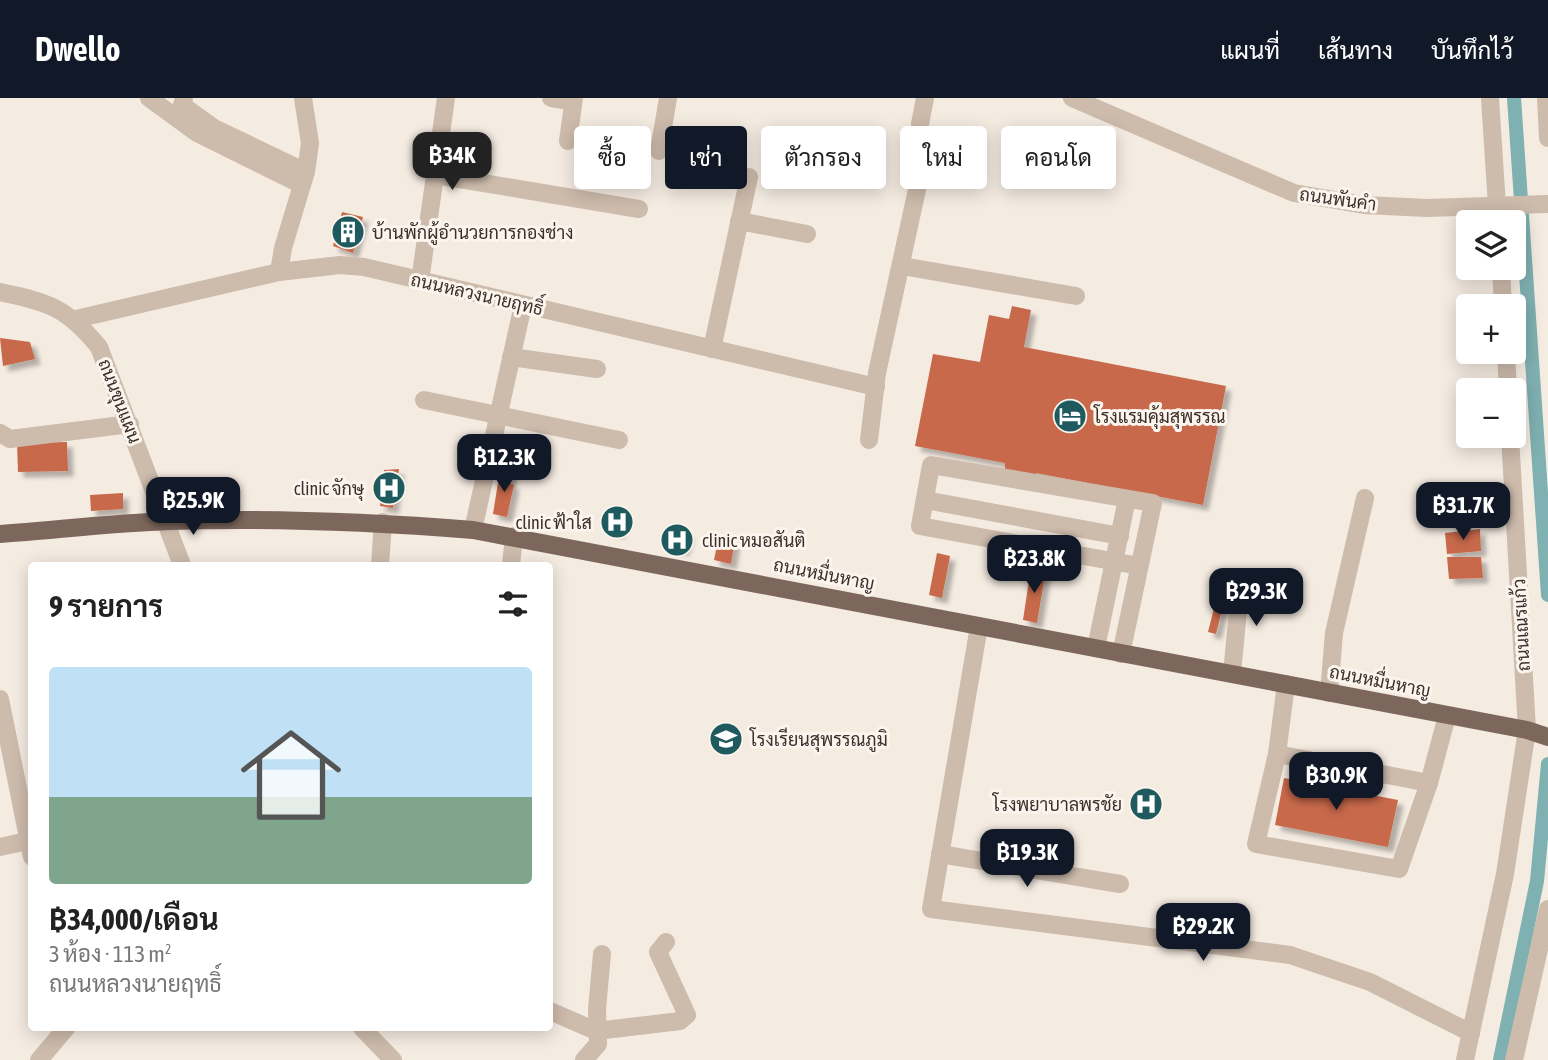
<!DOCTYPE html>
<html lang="th">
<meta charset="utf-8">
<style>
body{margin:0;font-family:"Asap Condensed",Sarabun,sans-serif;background:#f6f6f6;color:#222;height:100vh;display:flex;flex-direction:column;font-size:26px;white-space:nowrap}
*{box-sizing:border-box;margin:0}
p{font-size:23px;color:#767676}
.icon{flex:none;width:38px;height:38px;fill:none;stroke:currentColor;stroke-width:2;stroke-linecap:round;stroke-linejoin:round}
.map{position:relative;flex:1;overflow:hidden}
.panel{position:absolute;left:28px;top:464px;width:525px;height:469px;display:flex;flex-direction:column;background:#fff;border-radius:7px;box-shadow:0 4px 18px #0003}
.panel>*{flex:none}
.top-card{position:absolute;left:574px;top:28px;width:665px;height:63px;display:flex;gap:14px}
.controls{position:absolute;left:1456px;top:112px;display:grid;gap:14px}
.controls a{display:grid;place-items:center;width:70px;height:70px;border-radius:7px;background:#fff;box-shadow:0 4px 18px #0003;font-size:35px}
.price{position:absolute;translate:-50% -60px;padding:0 16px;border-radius:14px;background:#111827;color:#fff;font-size:23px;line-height:46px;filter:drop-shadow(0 2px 4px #0008)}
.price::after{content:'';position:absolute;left:50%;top:42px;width:21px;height:16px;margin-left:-10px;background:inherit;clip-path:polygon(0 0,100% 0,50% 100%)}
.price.on{background:#222;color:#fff}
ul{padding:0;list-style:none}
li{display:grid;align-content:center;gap:14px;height:371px;padding:0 21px}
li+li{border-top:2px solid #e0e0e0}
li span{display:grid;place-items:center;height:217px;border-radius:7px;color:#555}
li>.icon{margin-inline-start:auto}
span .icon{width:126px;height:126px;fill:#fffc;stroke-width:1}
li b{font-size:30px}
h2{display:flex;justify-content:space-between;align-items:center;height:84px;padding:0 21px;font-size:30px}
.tag{padding:0 24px;border-radius:7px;background:#fff;box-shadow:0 4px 18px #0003;font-size:24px;line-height:63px}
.tag.on{background:#111827;color:#fff}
header{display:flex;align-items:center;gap:42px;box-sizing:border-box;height:98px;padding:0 35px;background:#111827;color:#fff}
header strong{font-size:33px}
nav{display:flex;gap:38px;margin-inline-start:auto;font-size:24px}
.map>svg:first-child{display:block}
</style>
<header>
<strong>Dwello</strong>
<nav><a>แผนที่</a><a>เส้นทาง</a><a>บันทึกไว้</a></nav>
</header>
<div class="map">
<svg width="1548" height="962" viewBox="0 0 1548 962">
<defs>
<filter id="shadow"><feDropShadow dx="5.5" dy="5.5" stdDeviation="2" flood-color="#0004"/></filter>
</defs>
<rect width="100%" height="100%" fill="#f4ebe1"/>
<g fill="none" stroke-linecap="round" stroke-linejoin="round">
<g stroke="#7fb0b2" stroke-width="14">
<polyline points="1514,0 1548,497"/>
<polyline points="1500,962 1537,783 1548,666"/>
</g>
</g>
<g fill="#c8694b" filter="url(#shadow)">
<polygon points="342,114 363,119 353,155 333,148"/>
<polygon points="1012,208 1031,212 1024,249 1226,288 1203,407 1036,375 1034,381 1005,375 1005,365 915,348 933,256 980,264 989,217 1009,221"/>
<polygon points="0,240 30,244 35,261 3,268"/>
<polygon points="67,344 68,373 18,374 17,345"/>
<polygon points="399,371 393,410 380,408 384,372"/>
<polygon points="500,372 512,375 510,385 514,387 507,419 493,416"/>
<polygon points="123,395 123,411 91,413 90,397"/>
<polygon points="615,414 622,415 619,435 611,433"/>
<polygon points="1480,431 1481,453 1447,456 1445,435"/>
<polygon points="671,432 688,435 684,452 666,449"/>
<polygon points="719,438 735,441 731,466 714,462"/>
<polygon points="937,455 950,458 942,500 929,497"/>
<polygon points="1447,459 1481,459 1483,480 1449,481"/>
<polygon points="1031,469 1046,471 1037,525 1023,522"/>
<polygon points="1216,502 1224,504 1216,536 1208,534"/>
<polygon points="1284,680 1398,702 1388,749 1275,727"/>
</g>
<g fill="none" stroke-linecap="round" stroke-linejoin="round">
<g stroke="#cdbbac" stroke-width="18">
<polyline points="149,0 197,35 302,87"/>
<polyline points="184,0 182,7 214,30 306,74 310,45 303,0"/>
<polyline points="551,0 573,4"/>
<polyline points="1072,0 1294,95 1364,107 1427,110 1548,106"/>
<polyline points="1490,0 1498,124"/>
<polyline points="1546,0 1548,40"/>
<polyline points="568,43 574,0"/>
<polyline points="659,53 668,0"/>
<polyline points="435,77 639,111"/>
<polyline points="739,123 807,136"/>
<polyline points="902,168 1076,198"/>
<polyline points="1501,170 1503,208"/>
<polyline points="279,174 283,150 305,77"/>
<polyline points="420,183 446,0"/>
<path d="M 0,194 C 49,204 67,210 99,249 L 182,467"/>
<polyline points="76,221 279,174 340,167 364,169 876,289"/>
<polyline points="712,251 749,79"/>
<polyline points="1506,254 1508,292"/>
<polyline points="511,259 597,271"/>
<polyline points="424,302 619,342"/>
<polyline points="0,335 10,341 130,326"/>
<polyline points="869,342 877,275 918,87 920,26 925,0"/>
<polyline points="925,402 1120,438"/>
<polyline points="473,432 523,207"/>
<polyline points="380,467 383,424"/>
<polyline points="511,467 514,438"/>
<polyline points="979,528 931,811 1290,857 1370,884 1471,935"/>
<polyline points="1096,550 1127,401"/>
<polyline points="1121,556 1153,405 931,367 920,428 1139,468"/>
<polyline points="1232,576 1241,481"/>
<polyline points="1286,586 1277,656 1256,746 1399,771 1429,685 1447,618"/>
<polyline points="1329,595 1334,535 1365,400"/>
<polyline points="0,601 32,759"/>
<polyline points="1277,656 1429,685"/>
<polyline points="0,749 32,742"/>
<polyline points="940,756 1120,786"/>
<polyline points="550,913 596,933 680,923 687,917 658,854 666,844"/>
<polyline points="361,929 393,962"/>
<polyline points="39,962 67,929"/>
<polyline points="584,962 598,946 597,911 602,856"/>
<polyline points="1465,962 1505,776 1527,632 1510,338"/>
<polyline points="1514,962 1548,811"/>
</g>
<path stroke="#7d675c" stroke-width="18" d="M 0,436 C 56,432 113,425 170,423 C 271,420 372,424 473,432 L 1527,632 L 1548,639"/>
</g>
<defs>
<symbol id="building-disc" viewBox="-11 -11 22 22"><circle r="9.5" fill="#1f5a5e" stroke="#fbf5ee"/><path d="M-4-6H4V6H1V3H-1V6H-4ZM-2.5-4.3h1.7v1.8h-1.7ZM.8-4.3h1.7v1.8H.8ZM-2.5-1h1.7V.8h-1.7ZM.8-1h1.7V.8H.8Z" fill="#fff"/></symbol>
<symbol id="hotel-disc" viewBox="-11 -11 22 22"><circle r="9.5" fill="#1f5a5e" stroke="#fbf5ee"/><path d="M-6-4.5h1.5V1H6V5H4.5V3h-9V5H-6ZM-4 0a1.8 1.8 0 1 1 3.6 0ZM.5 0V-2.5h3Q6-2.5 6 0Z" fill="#fff"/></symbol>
<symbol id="hospital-disc" viewBox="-11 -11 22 22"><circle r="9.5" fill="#1f5a5e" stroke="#fbf5ee"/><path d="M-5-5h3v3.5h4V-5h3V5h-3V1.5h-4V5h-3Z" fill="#fff"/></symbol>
<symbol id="school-disc" viewBox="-11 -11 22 22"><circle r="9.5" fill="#1f5a5e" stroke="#fbf5ee"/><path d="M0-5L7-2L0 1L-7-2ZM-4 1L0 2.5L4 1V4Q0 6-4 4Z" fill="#fff"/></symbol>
</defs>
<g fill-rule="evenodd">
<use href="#building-disc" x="329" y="115" width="38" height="38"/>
<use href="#hotel-disc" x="1051" y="299" width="38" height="38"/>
<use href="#hospital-disc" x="370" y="371" width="38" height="38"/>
<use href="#hospital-disc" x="598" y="405" width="38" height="38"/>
<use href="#hospital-disc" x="658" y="423" width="38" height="38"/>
<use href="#school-disc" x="707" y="622" width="38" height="38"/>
<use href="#hospital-disc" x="1127" y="687" width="38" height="38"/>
</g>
<g text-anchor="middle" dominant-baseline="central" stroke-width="6" stroke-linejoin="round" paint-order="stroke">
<g font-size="18" fill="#3b302b" stroke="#fbf5ee">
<text transform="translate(1338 101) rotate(8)">ถนนพันคำ</text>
<text transform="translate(477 196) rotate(13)">ถนนหลวงนายฤทธิ์</text>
<text transform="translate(120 303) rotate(69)">ถนนขุนแผน</text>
<text transform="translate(824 476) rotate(11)">ถนนหมื่นหาญ</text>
<text transform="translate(1521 527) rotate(-93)">ถนนเณรแก้ว</text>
<text transform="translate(1380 583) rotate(11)">ถนนหมื่นหาญ</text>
</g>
<g font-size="18" fill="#3b302b" stroke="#fbf5ee" text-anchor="start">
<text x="372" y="134">บ้านพักผู้อำนวยการกองช่าง</text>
<text x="1094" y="318">โรงแรมคุ้มสุพรรณ</text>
<text x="364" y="390" text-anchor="end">clinic จักษุ</text>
<text x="592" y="424" text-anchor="end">clinic ฟ้าใส</text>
<text x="702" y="442">clinic หมอสันติ</text>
<text x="750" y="641">โรงเรียนสุพรรณภูมิ</text>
<text x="1122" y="706" text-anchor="end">โรงพยาบาลพรชัย</text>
</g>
</g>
</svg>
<div class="controls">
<a><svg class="icon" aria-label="layers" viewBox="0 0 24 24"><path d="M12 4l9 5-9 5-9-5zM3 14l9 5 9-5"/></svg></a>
<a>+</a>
<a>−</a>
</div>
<b class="price on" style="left:452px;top:94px">฿34K</b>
<b class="price" style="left:504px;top:396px">฿12.3K</b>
<b class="price" style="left:193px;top:439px">฿25.9K</b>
<b class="price" style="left:1463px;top:444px">฿31.7K</b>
<b class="price" style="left:1034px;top:497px">฿23.8K</b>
<b class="price" style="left:1256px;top:530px">฿29.3K</b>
<b class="price" style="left:1336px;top:714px">฿30.9K</b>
<b class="price" style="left:1027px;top:791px">฿19.3K</b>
<b class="price" style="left:1203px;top:865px">฿29.2K</b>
<div class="top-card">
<a class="tag">ซื้อ</a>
<a class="tag on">เช่า</a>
<a class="tag">ตัวกรอง</a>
<a class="tag">ใหม่</a>
<a class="tag">คอนโด</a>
</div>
<section class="panel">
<h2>9 รายการ<svg class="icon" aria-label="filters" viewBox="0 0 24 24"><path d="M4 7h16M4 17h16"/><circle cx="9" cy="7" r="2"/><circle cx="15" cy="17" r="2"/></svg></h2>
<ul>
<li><span style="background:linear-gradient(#bfe0f5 60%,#7fa58c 0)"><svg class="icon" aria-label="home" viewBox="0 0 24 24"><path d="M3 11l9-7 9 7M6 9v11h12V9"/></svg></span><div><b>฿34,000/เดือน</b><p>3 ห้อง · 113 m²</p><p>ถนนหลวงนายฤทธิ์</p></div></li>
</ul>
</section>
</div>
